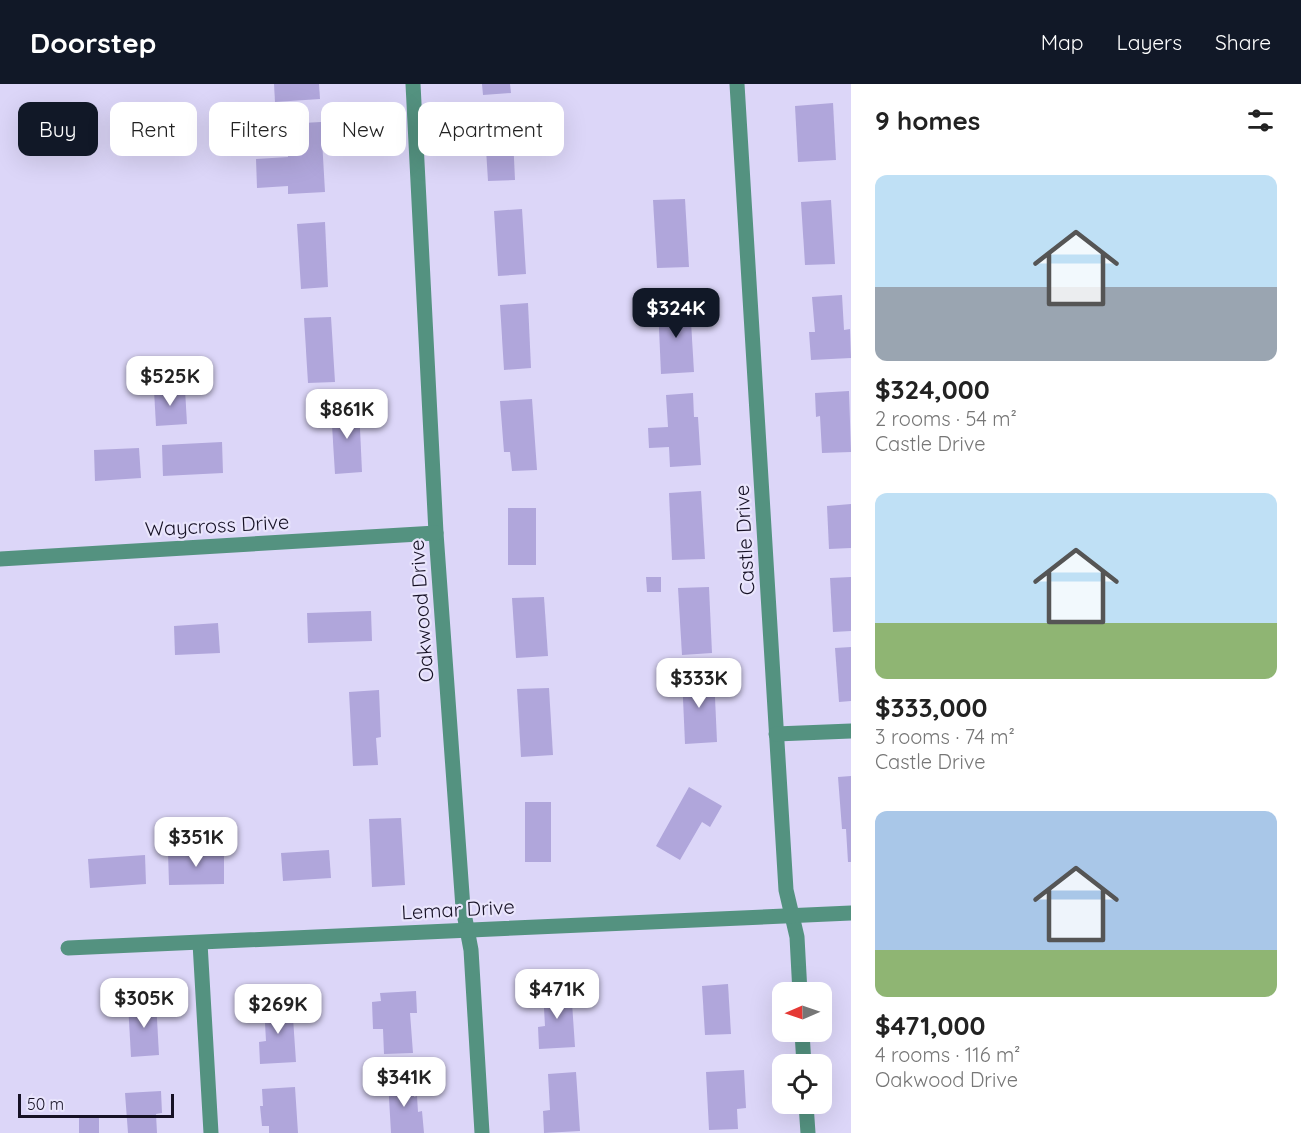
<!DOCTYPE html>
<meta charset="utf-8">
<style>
body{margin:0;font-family:Quicksand,sans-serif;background:#f6f6f6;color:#222;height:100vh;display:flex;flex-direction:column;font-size:22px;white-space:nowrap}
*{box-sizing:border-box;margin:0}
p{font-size:20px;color:#767676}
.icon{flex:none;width:33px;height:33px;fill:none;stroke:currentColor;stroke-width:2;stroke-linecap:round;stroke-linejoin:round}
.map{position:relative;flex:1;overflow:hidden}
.drawer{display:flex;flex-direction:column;background:#fff;width:450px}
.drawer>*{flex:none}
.hud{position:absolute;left:18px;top:18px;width:570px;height:54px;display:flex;gap:12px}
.needle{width:39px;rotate:268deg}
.buttons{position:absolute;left:772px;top:898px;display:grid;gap:12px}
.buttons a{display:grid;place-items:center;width:60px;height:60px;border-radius:12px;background:#fff;box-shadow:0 6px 24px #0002;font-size:30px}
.scale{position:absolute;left:18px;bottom:15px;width:156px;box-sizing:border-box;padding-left:6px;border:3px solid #161125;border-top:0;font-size:16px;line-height:21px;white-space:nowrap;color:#161125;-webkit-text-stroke:4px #e9e5fc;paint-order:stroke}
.price{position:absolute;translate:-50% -51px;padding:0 14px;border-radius:12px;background:#fff;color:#222;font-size:20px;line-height:39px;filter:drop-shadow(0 2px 3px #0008)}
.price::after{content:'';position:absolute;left:50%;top:36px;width:18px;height:14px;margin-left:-9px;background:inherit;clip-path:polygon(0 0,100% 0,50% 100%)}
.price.selected{background:#111827;color:#fff}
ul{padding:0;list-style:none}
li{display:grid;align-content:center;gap:12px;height:318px;padding:0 24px}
li span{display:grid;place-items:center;height:186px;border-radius:12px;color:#555}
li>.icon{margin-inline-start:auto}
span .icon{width:108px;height:108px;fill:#fffc;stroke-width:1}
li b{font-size:26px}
h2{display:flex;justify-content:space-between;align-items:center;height:72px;padding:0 24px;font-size:26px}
.chip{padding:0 21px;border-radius:12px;background:#fff;box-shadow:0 6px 24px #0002;font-size:21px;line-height:54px}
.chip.selected{background:#111827;color:#fff}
header{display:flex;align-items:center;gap:36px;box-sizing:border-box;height:84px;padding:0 30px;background:#111827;color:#fff}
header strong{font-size:28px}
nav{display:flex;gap:33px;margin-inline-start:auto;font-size:21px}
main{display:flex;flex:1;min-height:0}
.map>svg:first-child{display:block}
</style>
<header>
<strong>Doorstep</strong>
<nav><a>Map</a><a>Layers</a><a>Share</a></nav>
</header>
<main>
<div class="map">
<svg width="851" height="1049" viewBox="0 0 851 1049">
<rect width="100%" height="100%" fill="#dcd6f8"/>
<g fill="#b0a6db">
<polygon points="274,0 319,0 320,15 275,18"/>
<polygon points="482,0 510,0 511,9 483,11"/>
<polygon points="833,19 836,76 798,78 795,22"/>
<polygon points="512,31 515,96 488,97 484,32"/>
<polygon points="321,38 325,108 288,110 288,102 257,104 256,75 288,73 287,61 268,62 267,41"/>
<polygon points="685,115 689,183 657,184 653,116"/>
<polygon points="831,116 835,180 805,181 801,118"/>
<polygon points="522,125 526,190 498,192 494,127"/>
<polygon points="325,138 328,203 301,205 297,140"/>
<polygon points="842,211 844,246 850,245 851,274 811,276 809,248 815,248 812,213"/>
<polygon points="528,219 531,284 504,286 500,221"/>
<polygon points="690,221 694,288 661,290 658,222"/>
<polygon points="331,233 335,298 308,299 304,234"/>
<polygon points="185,305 187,340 156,342 154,306"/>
<polygon points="849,307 851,368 822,369 820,332 816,333 815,309"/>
<polygon points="693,309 694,333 698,333 701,381 670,383 669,363 649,364 648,344 668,343 666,311"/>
<polygon points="532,315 537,386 512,387 510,368 504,368 500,317"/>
<polygon points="359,323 362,388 335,390 331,325"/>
<polygon points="222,358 223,389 163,392 162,361"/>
<polygon points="139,364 141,394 95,397 94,366"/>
<polygon points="701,407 705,475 672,476 669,409"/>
<polygon points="851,420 851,464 829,465 827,422"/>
<rect x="508" y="424" width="28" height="57"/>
<polygon points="646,493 661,493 661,508 647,508"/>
<polygon points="851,493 851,547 833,548 830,494"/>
<polygon points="709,503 712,569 682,571 678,504"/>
<polygon points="544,513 548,572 516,574 512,514"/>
<polygon points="371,527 372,557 308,559 307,529"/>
<polygon points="218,539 220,569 175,571 174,542"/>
<polygon points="851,563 851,617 839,618 835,564"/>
<polygon points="714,591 717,658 685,660 682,592"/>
<polygon points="549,604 553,671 521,673 517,605"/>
<polygon points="379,606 381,653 376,654 378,681 353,682 349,608"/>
<polygon points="851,692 851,778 848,778 846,745 842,745 838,693"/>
<polygon points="689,703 722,722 710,743 702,738 680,776 656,762"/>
<rect x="525" y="718" width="26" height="60"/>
<polygon points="401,734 405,801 372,803 369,735"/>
<polygon points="329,766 331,794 283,797 281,769"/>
<polygon points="168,768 224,768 224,800 169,801"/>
<polygon points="145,771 146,800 90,804 88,775"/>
<polygon points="728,900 731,950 705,951 702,902"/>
<polygon points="571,904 575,963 539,965 538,943 545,942 543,906"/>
<polygon points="416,907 417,929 410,929 413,969 384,970 383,945 373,945 372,918 381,917 380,909"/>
<polygon points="156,917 159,971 131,973 128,919"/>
<polygon points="292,919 296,978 260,980 259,958 266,957 264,921"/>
<polygon points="744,986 746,1024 737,1025 738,1045 709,1046 706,988"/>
<polygon points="576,988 580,1047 544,1049 543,1027 550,1026 548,990"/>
<polygon points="413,994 414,1013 417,1012 418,1028 422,1027 424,1049 391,1049 388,996"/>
<polygon points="295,1003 298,1049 269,1049 269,1042 262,1042 260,1022 263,1022 262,1005"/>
<polygon points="161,1007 162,1029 156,1030 157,1049 128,1049 125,1009"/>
<rect x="79" y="1034" width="20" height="15"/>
</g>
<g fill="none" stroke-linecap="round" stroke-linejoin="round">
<g stroke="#549280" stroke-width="15">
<polyline points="413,0 436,449 463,824 471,866 482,1049"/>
<polyline points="737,0 786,806 797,853 800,909"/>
<polyline points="0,475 436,449"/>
<polyline points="776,650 851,647"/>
<polyline points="200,859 211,1049"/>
<polyline points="68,864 851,829"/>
<polyline points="802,948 804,981"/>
<polyline points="806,1020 808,1049"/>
</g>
</g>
<g text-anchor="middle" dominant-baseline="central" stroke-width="4.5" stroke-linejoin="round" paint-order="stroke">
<g font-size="20" fill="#161125" stroke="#e9e5fc">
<text transform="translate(217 441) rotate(-3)">Waycross Drive</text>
<text transform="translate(744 456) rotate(-93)">Castle Drive</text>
<text transform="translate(421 527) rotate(-94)">Oakwood Drive</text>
<text transform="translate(458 825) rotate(-3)">Lemar Drive</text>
</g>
</g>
</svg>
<div class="buttons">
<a><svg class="needle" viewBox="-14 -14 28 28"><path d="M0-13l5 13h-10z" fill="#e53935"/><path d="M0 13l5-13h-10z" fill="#767676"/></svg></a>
<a><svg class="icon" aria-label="locate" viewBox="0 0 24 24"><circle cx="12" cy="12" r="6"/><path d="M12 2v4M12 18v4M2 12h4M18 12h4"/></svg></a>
</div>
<div class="scale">50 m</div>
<b class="price selected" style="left:676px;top:255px">$324K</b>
<b class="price" style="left:170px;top:323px">$525K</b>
<b class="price" style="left:347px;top:356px">$861K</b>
<b class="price" style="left:699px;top:625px">$333K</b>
<b class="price" style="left:196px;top:784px">$351K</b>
<b class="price" style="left:557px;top:936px">$471K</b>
<b class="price" style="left:144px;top:945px">$305K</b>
<b class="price" style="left:278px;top:951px">$269K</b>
<b class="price" style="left:404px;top:1024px">$341K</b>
<div class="hud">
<a class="chip selected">Buy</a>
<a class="chip">Rent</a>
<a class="chip">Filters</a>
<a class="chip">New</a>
<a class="chip">Apartment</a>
</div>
</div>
<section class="drawer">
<h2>9 homes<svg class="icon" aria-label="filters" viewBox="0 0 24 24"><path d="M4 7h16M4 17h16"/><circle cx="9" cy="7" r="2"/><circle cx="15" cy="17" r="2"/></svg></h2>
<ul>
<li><span style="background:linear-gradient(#bfe0f5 60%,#9aa5b1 0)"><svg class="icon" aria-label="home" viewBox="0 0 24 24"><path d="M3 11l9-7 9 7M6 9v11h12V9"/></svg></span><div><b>$324,000</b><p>2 rooms · 54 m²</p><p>Castle Drive</p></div></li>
<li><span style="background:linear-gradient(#bfe0f5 70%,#8fb573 0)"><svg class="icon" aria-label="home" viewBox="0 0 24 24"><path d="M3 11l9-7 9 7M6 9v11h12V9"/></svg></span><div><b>$333,000</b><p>3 rooms · 74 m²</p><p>Castle Drive</p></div></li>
<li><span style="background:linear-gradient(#a9c7e8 75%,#8fb573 0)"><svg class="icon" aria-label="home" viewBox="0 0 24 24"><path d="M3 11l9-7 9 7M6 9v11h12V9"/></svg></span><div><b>$471,000</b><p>4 rooms · 116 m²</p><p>Oakwood Drive</p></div></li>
</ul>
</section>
</main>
